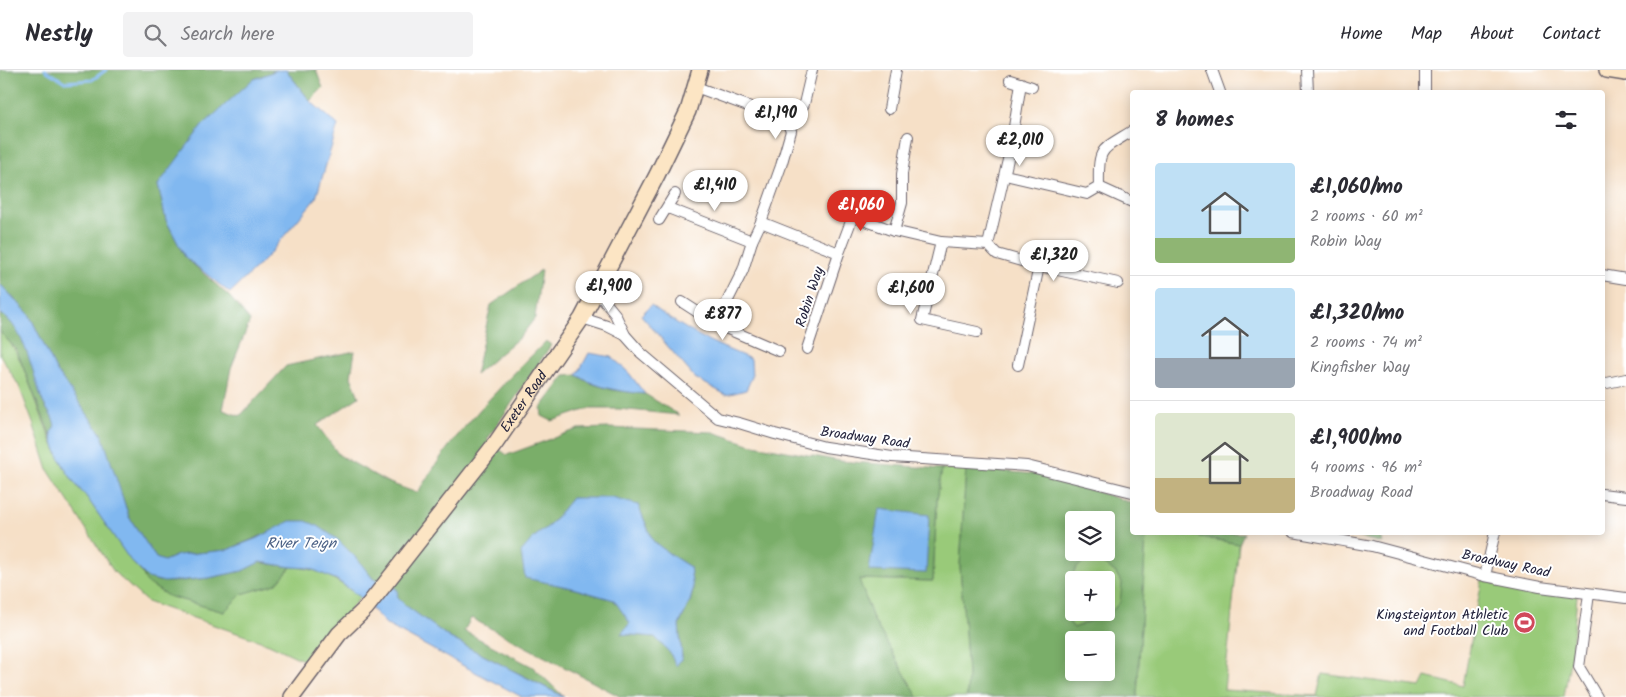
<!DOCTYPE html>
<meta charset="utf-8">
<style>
body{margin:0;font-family:Kalam,sans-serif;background:#f2f2f3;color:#2b2b33;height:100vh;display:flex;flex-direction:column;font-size:19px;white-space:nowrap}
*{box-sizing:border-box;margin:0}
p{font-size:16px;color:#7c7c81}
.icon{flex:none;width:28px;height:28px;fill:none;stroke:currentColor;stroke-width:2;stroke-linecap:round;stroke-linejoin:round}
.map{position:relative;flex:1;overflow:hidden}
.drawer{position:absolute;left:1130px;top:20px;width:475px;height:445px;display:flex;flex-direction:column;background:#fff;border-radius:5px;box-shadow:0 2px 12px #0003}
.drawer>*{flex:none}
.tools{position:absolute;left:1065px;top:441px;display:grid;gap:10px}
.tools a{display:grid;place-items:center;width:50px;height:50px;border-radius:5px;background:#fff;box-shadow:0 2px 12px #0003;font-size:25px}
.price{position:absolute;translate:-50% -42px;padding:0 11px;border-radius:18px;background:#fff;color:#222;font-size:16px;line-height:32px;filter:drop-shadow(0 1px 2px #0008)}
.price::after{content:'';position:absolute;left:50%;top:30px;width:15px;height:11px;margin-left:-8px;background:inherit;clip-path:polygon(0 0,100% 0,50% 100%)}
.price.selected{background:#d93025;color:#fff}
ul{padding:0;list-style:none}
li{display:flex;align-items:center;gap:15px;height:125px;padding:0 25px}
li+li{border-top:1px solid #e1e1e2}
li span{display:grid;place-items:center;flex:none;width:140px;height:100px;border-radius:5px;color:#555}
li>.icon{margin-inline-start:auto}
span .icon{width:60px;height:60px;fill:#fffc;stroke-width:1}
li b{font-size:21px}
h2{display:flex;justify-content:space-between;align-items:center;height:60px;padding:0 25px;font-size:21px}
header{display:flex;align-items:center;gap:30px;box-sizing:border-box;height:70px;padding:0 25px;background:#fff;border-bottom:1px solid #e1e1e2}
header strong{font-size:24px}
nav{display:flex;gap:28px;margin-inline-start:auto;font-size:18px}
.search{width:350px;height:45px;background:#f2f2f3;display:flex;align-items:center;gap:12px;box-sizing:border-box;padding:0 18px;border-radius:5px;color:#7c7c81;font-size:19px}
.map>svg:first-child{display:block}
</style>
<header>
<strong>Nestly</strong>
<div class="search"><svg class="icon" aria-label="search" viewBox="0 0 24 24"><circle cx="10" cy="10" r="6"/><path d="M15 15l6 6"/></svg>Search here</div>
<nav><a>Home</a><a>Map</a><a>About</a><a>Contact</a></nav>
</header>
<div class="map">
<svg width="1626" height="627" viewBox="0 0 1626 627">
<rect width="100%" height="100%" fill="#fff"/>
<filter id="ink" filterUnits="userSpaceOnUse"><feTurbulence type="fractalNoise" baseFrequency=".02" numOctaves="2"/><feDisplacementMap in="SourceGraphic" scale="10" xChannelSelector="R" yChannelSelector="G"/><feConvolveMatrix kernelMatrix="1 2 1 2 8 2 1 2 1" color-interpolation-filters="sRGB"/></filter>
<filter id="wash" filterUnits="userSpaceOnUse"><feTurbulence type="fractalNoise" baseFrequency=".0096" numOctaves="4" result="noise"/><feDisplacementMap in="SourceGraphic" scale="20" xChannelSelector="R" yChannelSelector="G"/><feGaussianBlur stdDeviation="1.12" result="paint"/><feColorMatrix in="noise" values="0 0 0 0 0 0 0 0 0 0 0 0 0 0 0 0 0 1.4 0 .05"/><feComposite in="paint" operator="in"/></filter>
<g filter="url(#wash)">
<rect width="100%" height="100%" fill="#f6e0c7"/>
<g fill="#99ca79" stroke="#5e765a" fill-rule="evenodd">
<path d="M 0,262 C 15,275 21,292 28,310 C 43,347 57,398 86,426 L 130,490 L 143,504 L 146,512 L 168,526 L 224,542 L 242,524 L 276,514 L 291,497 C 321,498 336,510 360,527 L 309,593 L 269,574 L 147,532 L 114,502 L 48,400 L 33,353 L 19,316 L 0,285 Z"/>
<polygon points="966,398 960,496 968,603 967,627 918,627 873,549 858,509 933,511 937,430 942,399"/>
<polygon points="1146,465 1190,465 1239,474 1224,620 1317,626 1322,604 1421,617 1426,607 1463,616 1482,510 1577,526 1572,579 1564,627 1137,627"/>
<path d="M 1091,485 L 1115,502 L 1122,513 L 1121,532 L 1111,542 L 1074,558 C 1060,544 1064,518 1073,502 C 1077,496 1085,491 1091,485 ZM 1074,510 L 1106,510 L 1106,542 L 1074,542 Z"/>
</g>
<g fill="#7aae69" stroke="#4e6852" fill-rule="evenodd">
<path d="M 0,0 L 277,0 L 252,10 L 158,115 L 166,150 L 185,187 L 230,227 L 250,251 L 231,298 L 223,340 L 240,346 L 286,296 L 355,281 L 351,307 L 359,327 L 317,355 L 339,385 L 387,412 L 417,423 C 426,410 434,397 443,384 C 474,343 510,307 546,271 L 551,275 L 487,370 L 507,385 L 578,359 L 609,358 L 713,362 L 749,374 L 840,391 L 942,399 L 937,430 L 933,511 L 859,509 L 873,549 L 918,627 L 621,627 L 471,548 L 464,561 L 533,597 L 563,626 L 450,568 L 405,535 L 398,528 L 396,519 L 373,509 L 358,490 L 337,469 L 270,462 L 227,480 L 178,485 L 164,491 L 156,488 L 129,447 L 100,362 L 56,300 L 29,244 L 0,214 ZM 572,428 L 638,435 L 653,471 L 671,485 L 690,497 L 693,520 L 690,532 L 679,555 L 682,588 L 676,595 L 670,583 L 655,567 L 621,564 L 631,553 L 614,530 L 572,518 L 525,507 L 533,468 L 550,455 Z"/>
<polygon points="286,0 316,0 323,18 310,31"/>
<polygon points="541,200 535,248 521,266 475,305 491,235"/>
<path d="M 0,244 C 26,254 34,310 44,334 C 47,340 54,348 55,355 C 55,358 53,358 52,362 C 51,367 54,372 55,377 L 16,279 L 0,262 Z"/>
<polygon points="577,305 590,313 613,320 645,324 679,345 619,339 588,339 552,351 542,346 541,338 565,306"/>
<path d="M 966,398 L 1046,405 L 1132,433 L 1132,462 L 1244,463 L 1239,474 L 1190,465 L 1146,465 L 1137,627 L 967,627 L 968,603 L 960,496 ZM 1074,450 L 1106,450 L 1106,482 L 1074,482 ZM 1091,486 L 1115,502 L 1122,513 L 1120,532 L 1111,542 L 1074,558 C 1060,544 1064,518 1074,502 C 1077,496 1085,491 1091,486 ZM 1074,570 L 1106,570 L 1106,602 L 1074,602 Z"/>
<polygon points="1341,463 1378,463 1383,473"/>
<polygon points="257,492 291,497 276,514 242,524 224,542 168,526 146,512 143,504 158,511 172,512 209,508 242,501"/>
</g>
<g fill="#81b8f0" stroke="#526d96">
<polygon points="277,0 286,0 310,31 338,55 316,128 266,188 230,223 185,187 166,150 158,115 202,56 252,10"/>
<path d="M 0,214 L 29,244 L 56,300 L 102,365 L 129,447 L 156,488 L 164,491 L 178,485 L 227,480 L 260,467 L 290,451 L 306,451 L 318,456 L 337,469 L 358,490 L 373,509 L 397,519 L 398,528 L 405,535 L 450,568 L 564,627 L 522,627 L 387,555 L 360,527 L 337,510 L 309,498 L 291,497 L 260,492 L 242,501 L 209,508 L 164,512 L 148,508 L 130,490 L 86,426 C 73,413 62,395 55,378 C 54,374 51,367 52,363 C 53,358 56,357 54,352 C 52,345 46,339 43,332 C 34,309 24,254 0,244 Z"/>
<path d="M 651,235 C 684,260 713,274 751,289 L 752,307 L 746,320 L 726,325 L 695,308 L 641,245 Z"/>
<path d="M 589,283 L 612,287 L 629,303 L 645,324 C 620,321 599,319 577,305 Z"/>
<polygon points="572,428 612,428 638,435 653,471 671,485 690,497 693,520 690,531 679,555 682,588 676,596 670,583 655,567 621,564 630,553 614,530 572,518 525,508 521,482 533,468 550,455"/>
<polygon points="879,439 929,445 926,503 869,501"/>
</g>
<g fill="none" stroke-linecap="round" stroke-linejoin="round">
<polyline stroke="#81b8f0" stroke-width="3" points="45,0 65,12 92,10 106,0"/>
</g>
</g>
<g filter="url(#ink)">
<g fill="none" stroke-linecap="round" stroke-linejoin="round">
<defs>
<g id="street">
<polyline points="1212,0 1220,22"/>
<polyline points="1307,0 1308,22"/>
<polyline points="1425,0 1425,22"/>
<polyline points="1010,10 1032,17"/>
<polyline points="696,17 786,50 791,61 781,96 761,152 752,171 743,200 716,254"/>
<polyline points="889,39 896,0"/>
<polyline points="789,56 804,34 812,0"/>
<path d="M 1005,105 L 1087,124 L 1099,117 C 1098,77 1100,81 1132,61"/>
<polyline points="1099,117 1132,132"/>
<polyline points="668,138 752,171"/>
<polyline points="659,150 675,124"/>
<polyline points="761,152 839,183 853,146 894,161 941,172 988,175 997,184 1039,196 1118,213"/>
<polyline points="894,161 902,133 902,104 908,67"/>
<polyline points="941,172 922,250 977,262"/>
<polyline points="988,175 1011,76 1021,13"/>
<polyline points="1602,205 1626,209"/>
<polyline points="596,221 615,244 625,265 641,283 718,348 739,353 775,364 825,377 892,387 1027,396 1132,422"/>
<polyline points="682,232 716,254 779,281"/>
<polyline points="582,248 607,256 625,265"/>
<polyline points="807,279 839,183"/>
<polyline points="1018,295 1039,196"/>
<polyline points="1602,314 1626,309"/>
<polyline points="1602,424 1626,427"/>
<polyline points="1293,462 1372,476 1485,506 1540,517 1626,528"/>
<polyline points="1485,506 1495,462"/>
<polyline points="1589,524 1579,597 1597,627"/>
</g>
<g id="secondary">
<polyline points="1607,0 1626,3"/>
<path id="s1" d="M 292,627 L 339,564 L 366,538 L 495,374 L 582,248 L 657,105 L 688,41 L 700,0"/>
</g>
</defs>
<use href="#street" stroke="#6c646c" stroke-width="12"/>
<use href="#secondary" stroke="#6c646c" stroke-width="18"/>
<use href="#street" stroke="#fff" stroke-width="10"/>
<use href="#secondary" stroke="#fce5c4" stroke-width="15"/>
</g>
</g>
<defs>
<symbol id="stadium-disc" viewBox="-11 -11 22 22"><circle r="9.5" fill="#d1495b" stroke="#fff"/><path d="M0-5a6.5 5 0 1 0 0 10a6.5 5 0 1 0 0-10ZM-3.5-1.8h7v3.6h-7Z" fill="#fff"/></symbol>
</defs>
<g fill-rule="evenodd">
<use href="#stadium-disc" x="1512" y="540" width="25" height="25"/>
</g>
<g text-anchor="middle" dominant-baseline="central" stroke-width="4" stroke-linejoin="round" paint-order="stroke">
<g font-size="14" fill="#22223b" stroke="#fff">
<text transform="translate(810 227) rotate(-72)">Robin Way</text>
<text stroke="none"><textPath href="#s1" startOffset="376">Exeter Road</textPath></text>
<text transform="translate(865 368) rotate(8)">Broadway Road</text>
<text transform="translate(1506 494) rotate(12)">Broadway Road</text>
</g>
<g font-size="14" fill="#22223b" stroke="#fff" text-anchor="end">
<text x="1508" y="545">Kingsteignton Athletic<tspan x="1508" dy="16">and Football Club</tspan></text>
</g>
<g font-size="15" font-style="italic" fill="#485e83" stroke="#fff">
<text x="301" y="474">River Teign</text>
</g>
</g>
</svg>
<div class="tools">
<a><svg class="icon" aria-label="layers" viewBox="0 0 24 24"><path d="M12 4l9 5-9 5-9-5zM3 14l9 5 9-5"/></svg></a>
<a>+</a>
<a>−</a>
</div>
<b class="price" style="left:776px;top:70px">£1,190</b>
<b class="price" style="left:1020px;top:97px">£2,010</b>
<b class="price" style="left:715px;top:142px">£1,410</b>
<b class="price selected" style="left:861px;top:162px">£1,060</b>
<b class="price" style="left:1054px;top:212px">£1,320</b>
<b class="price" style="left:609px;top:243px">£1,900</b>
<b class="price" style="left:911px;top:245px">£1,600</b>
<b class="price" style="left:723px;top:271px">£877</b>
<section class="drawer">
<h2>8 homes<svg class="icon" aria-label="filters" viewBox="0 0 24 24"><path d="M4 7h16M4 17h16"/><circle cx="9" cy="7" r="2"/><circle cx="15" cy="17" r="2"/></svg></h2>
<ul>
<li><span style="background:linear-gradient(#bfe0f5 75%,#8fb573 0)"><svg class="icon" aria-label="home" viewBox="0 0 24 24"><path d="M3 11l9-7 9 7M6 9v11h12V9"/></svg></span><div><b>£1,060/mo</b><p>2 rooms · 60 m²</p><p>Robin Way</p></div></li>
<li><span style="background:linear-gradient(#bfe0f5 70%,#9aa5b1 0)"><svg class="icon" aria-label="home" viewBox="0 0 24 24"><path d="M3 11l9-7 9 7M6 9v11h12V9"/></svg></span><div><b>£1,320/mo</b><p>2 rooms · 74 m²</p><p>Kingfisher Way</p></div></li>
<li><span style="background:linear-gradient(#dfe7d0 65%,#c2b280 0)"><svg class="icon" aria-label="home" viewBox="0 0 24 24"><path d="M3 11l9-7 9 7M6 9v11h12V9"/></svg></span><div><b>£1,900/mo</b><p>4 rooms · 96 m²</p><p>Broadway Road</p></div></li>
</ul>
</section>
</div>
